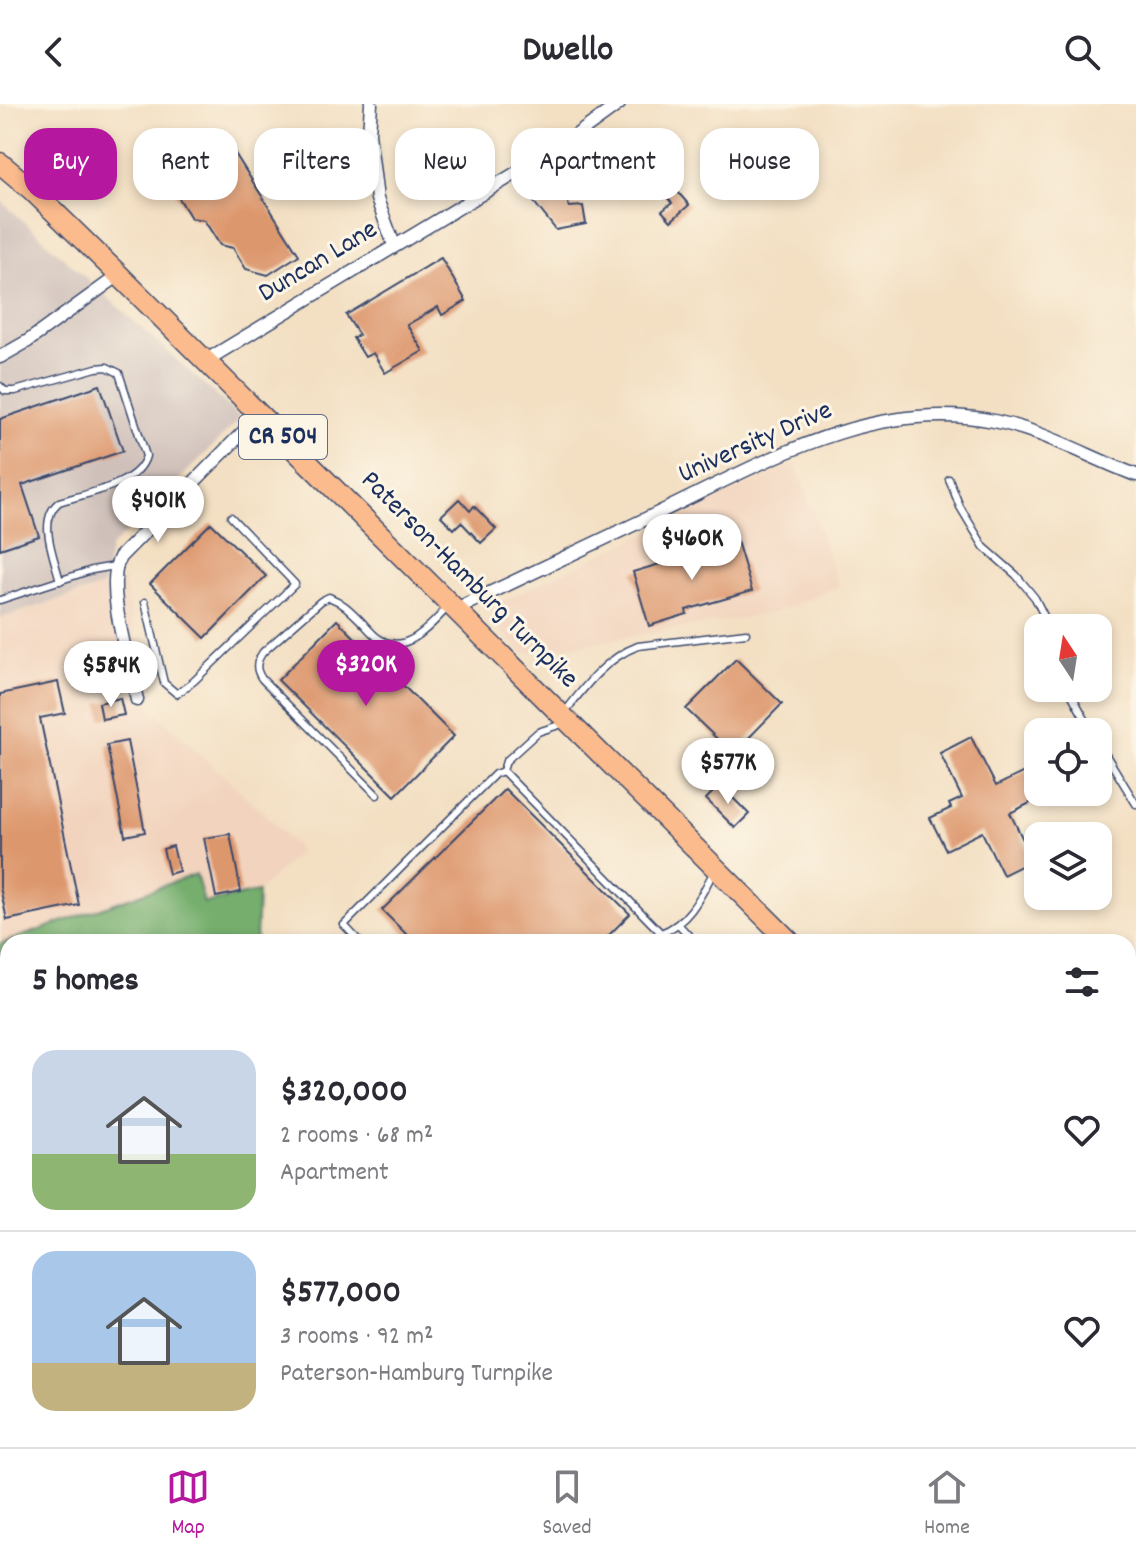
<!DOCTYPE html>
<meta charset="utf-8">
<style>
body{margin:0;font-family:Dekko,sans-serif;background:#f2f2f3;color:#2b2b33;height:100vh;display:flex;flex-direction:column;font-size:30px;white-space:nowrap}
*{box-sizing:border-box;margin:0}
p{font-size:26px;color:#7c7c81}
.icon{flex:none;width:44px;height:44px;fill:none;stroke:currentColor;stroke-width:2;stroke-linecap:round;stroke-linejoin:round}
.map{position:relative;flex:1;overflow:hidden}
.details{position:absolute;left:0px;top:830px;width:1136px;height:514px;display:flex;flex-direction:column;background:#fff;border-radius:24px 24px 0 0;box-shadow:0 4px 12px #0003}
.details>*{flex:none}
.guide{position:absolute;left:24px;top:24px;width:1088px;height:72px;display:flex;gap:16px}
.needle{width:52px;rotate:348deg}
.controls{position:absolute;left:1024px;top:510px;display:grid;gap:16px}
.controls a{display:grid;place-items:center;width:88px;height:88px;border-radius:16px;background:#fff;box-shadow:0 4px 12px #0003;font-size:40px}
.price{position:absolute;translate:-50% -68px;padding:0 18px;border-radius:28px;background:#fff;color:#222;font-size:26px;line-height:52px;filter:drop-shadow(0 2px 4px #0008)}
.price::after{content:'';position:absolute;left:50%;top:48px;width:24px;height:18px;margin-left:-12px;background:inherit;clip-path:polygon(0 0,100% 0,50% 100%)}
.price.on{background:#b5179e;color:#fff}
ul{padding:0;list-style:none}
li{display:flex;align-items:center;gap:24px;height:200px;padding:0 32px}
li+li{border-top:2px solid #e1e1e2}
li span{display:grid;place-items:center;flex:none;width:224px;height:160px;border-radius:24px;color:#555}
li>.icon{margin-inline-start:auto}
span .icon{width:96px;height:96px;fill:#fffc;stroke-width:1}
li b{font-size:34px}
h2{display:flex;justify-content:space-between;align-items:center;height:96px;padding:0 32px;font-size:34px}
.pill{padding:0 28px;border-radius:24px;background:#fff;box-shadow:0 4px 12px #0003;font-size:28px;line-height:72px}
.pill.on{background:#b5179e;color:#fff}
header{display:flex;justify-content:space-between;align-items:center;height:104px;padding:0 32px;background:#fff;font-size:36px;font-weight:800}
.tabs{display:flex;justify-content:space-around;align-items:center;height:112px;border-top:2px solid #e1e1e2;background:#fff;font-size:22px;color:#7c7c81}
.tabs a{display:grid;justify-items:center;gap:4px}
.tabs .on{color:#b5179e}
.map>svg:first-child{display:block}
</style>
<header><svg class="icon" aria-label="back" viewBox="0 0 24 24"><path d="M15 5l-7 7 7 7"/></svg>Dwello<svg class="icon" aria-label="search" viewBox="0 0 24 24"><circle cx="10" cy="10" r="6"/><path d="M15 15l6 6"/></svg></header>
<div class="map">
<svg width="1136" height="1343" viewBox="0 0 1136 1343">
<rect width="100%" height="100%" fill="#fcf5e5"/>
<filter id="ink" filterUnits="userSpaceOnUse"><feTurbulence type="fractalNoise" baseFrequency=".0125" numOctaves="2"/><feDisplacementMap in="SourceGraphic" scale="16" xChannelSelector="R" yChannelSelector="G"/><feConvolveMatrix kernelMatrix="1 2 1 2 8 2 1 2 1" color-interpolation-filters="sRGB"/></filter>
<filter id="wash" filterUnits="userSpaceOnUse"><feTurbulence type="fractalNoise" baseFrequency=".006" numOctaves="4" result="noise"/><feDisplacementMap in="SourceGraphic" scale="32" xChannelSelector="R" yChannelSelector="G"/><feGaussianBlur stdDeviation="1.8" result="paint"/><feColorMatrix in="noise" values="0 0 0 0 0 0 0 0 0 0 0 0 0 0 0 0 0 1.4 0 .05"/><feComposite in="paint" operator="in"/></filter>
<g filter="url(#wash)">
<rect width="100%" height="100%" fill="#f3dfc2"/>
<g fill="#f2d4be">
<polygon points="795,358 839,482 775,509 524,550 497,523 494,510 503,497"/>
<polygon points="124,475 150,604 265,709 300,747 258,788 204,800 196,771 0,840 0,514"/>
</g>
<polygon fill="#cfc0ba" points="0,96 241,314 110,444 103,482 0,514"/>
<g fill="#74ae6d" stroke="#486e66" stroke-width="2">
<polygon points="196,770 204,799 258,788 256,838 8,838 8,1160 0,1166 0,840"/>
<polygon points="405,1336 561,1336 567,1343 412,1343"/>
<polygon points="692,1336 1051,1336 1058,1343 699,1343"/>
</g>
<g fill="none" stroke-linecap="round" stroke-linejoin="round">
<g stroke="#62b6de" stroke-width="4">
<polyline points="0,1083 8,1083"/>
<polyline points="508,1336 514,1343"/>
<polyline points="780,1336 791,1338 795,1336"/>
<path d="M 848,1336 C 876,1340 897,1334 924,1343"/>
<polyline points="963,1336 981,1339 986,1343"/>
<polyline points="694,1343 706,1336"/>
<polyline points="938,1343 950,1336"/>
</g>
</g>
<g id="blocks">
<g fill="#dd976d">
<polygon points="652,37 663,51 650,61 639,47"/>
<polygon points="229,40 299,151 268,171 246,165 233,144 220,141 204,116 191,114 174,86 193,74 191,70 213,56 210,52"/>
<polygon points="664,72 689,101 671,117 662,107 672,99 655,80"/>
<polygon points="544,82 556,97 567,95 569,103 583,102 586,120 556,126 530,93"/>
<polygon points="441,154 466,197 442,211 438,203 407,221 423,247 385,269 373,249 365,253 353,234 359,231 346,211"/>
<polygon points="100,281 123,347 22,381 39,432 0,445 0,315"/>
<polygon points="459,395 470,407 474,402 496,425 481,439 461,418 454,425 441,412"/>
<polygon points="211,419 266,472 205,534 150,480"/>
<polygon points="737,437 752,487 686,506 687,510 649,522 633,468"/>
<polygon points="337,516 454,632 395,692 278,576"/>
<polygon points="736,555 782,600 733,650 686,605"/>
<polygon points="58,578 65,609 40,614 79,801 7,816 0,783 0,590"/>
<polygon points="120,594 124,611 102,615 99,599"/>
<polygon points="971,633 996,682 1028,666 1042,693 1010,709 1033,756 1003,771 982,728 946,746 930,714 951,704 949,700 962,694 940,649"/>
<polygon points="127,637 145,728 125,732 107,641"/>
<polygon points="720,681 749,710 735,724 706,695"/>
<polygon points="505,685 630,810 602,838 414,838 382,806"/>
<polygon points="230,730 241,788 216,793 204,734"/>
<polygon points="173,742 179,767 169,770 163,745"/>
</g>
</g>
</g>
<g filter="url(#ink)">
<use href="#blocks" fill-opacity="0" stroke="#3b496d" stroke-width="2"/>
<g fill="none" stroke-linecap="round" stroke-linejoin="round">
<defs>
<g id="service">
<path d="M 0,282 L 5,287 L 15,287 L 96,264 L 107,263 L 119,269 L 146,352 C 138,382 86,389 59,398 C 37,416 54,452 60,477"/>
<polyline points="949,375 960,403 984,443 1016,471 1035,494 1050,524"/>
<polyline points="0,496 92,466 115,462"/>
<polyline points="145,498 164,579 177,590 194,577 295,480 231,413"/>
<polyline points="1068,584 1092,628"/>
<path d="M 565,608 C 585,582 606,554 638,542 L 746,529"/>
<path d="M 565,619 L 538,628 L 506,657 L 503,667 L 661,829 C 689,819 701,792 714,767"/>
<polyline points="1098,638 1136,700"/>
<path d="M 377,691 L 262,575 C 255,565 256,558 263,548 L 321,497 L 329,493 C 342,498 350,506 360,516 C 366,522 372,530 378,534 C 405,553 431,521 448,503"/>
<polyline points="679,821 695,838"/>
<polyline points="360,838 344,821 495,670 503,667"/>
<polyline points="651,838 661,829"/>
</g>
<g id="minor">
<polyline points="371,0 369,29 377,95 394,141"/>
<polyline points="0,253 28,237 119,171"/>
<polyline points="205,257 564,40 619,0"/>
<path d="M 456,505 C 522,474 588,443 654,411 C 761,360 870,293 994,317 C 1045,327 1088,353 1136,371"/>
<path d="M 137,596 C 130,560 104,483 120,453 L 260,311"/>
<polyline points="34,1336 38,1343"/>
<polyline points="272,1336 278,1343"/>
<polyline points="650,1336 658,1343"/>
</g>
<g id="primary">
<polyline points="0,59 32,86 119,171 790,838"/>
<polyline points="1128,1175 1136,1183"/>
</g>
</defs>
<use href="#service" stroke="#3b496d" stroke-width="9"/>
<use href="#minor" stroke="#3b496d" stroke-width="15"/>
<use href="#primary" stroke="#3b496d" stroke-width="23"/>
<use href="#service" stroke="#fff" stroke-width="6"/>
<use href="#minor" stroke="#fff" stroke-width="12"/>
<use href="#primary" stroke="#fbbb8d" stroke-width="20"/>
</g>
</g>
<g text-anchor="middle" dominant-baseline="central" stroke-width="6" stroke-linejoin="round" paint-order="stroke">
<rect fill="#fcf5e5" stroke="#5e6a86" stroke-width="2" x="239" y="311" width="88" height="44" rx="6"/>
<g font-size="26" font-weight="bold" fill="#1b2f5e">
<text x="283" y="333">CR 504</text>
</g>
<g font-size="28" fill="#1b2f5e" stroke="#fcf5e5">
<text transform="translate(319 159) rotate(-31)">Duncan Lane</text>
<text transform="translate(756 340) rotate(-24)">University Drive</text>
<text transform="translate(468 477) rotate(45)">Paterson-Hamburg Turnpike</text>
</g>
</g>
</svg>
<div class="controls">
<a><svg class="needle" viewBox="-14 -14 28 28"><path d="M0-13l5 13h-10z" fill="#e53935"/><path d="M0 13l5-13h-10z" fill="#7c7c81"/></svg></a>
<a><svg class="icon" aria-label="locate" viewBox="0 0 24 24"><circle cx="12" cy="12" r="6"/><path d="M12 2v4M12 18v4M2 12h4M18 12h4"/></svg></a>
<a><svg class="icon" aria-label="layers" viewBox="0 0 24 24"><path d="M12 4l9 5-9 5-9-5zM3 14l9 5 9-5"/></svg></a>
</div>
<b class="price" style="left:158px;top:440px">$401K</b>
<b class="price" style="left:692px;top:478px">$460K</b>
<b class="price on" style="left:366px;top:604px">$320K</b>
<b class="price" style="left:111px;top:605px">$584K</b>
<b class="price" style="left:728px;top:702px">$577K</b>
<div class="guide">
<a class="pill on">Buy</a>
<a class="pill">Rent</a>
<a class="pill">Filters</a>
<a class="pill">New</a>
<a class="pill">Apartment</a>
<a class="pill">House</a>
</div>
<section class="details">
<h2>5 homes<svg class="icon" aria-label="filters" viewBox="0 0 24 24"><path d="M4 7h16M4 17h16"/><circle cx="9" cy="7" r="2"/><circle cx="15" cy="17" r="2"/></svg></h2>
<ul>
<li><span style="background:linear-gradient(#c9d6e8 65%,#8fb573 0)"><svg class="icon" aria-label="home" viewBox="0 0 24 24"><path d="M3 11l9-7 9 7M6 9v11h12V9"/></svg></span><div><b>$320,000</b><p>2 rooms · 68 m²</p><p>Apartment</p></div><svg class="icon" aria-label="heart" viewBox="0 0 24 24"><path d="M12 20l-8-8c-3-5 5-10 8-4 3-6 11-1 8 4z"/></svg></li>
<li><span style="background:linear-gradient(#a9c7e8 70%,#c2b280 0)"><svg class="icon" aria-label="home" viewBox="0 0 24 24"><path d="M3 11l9-7 9 7M6 9v11h12V9"/></svg></span><div><b>$577,000</b><p>3 rooms · 92 m²</p><p>Paterson-Hamburg Turnpike</p></div><svg class="icon" aria-label="heart" viewBox="0 0 24 24"><path d="M12 20l-8-8c-3-5 5-10 8-4 3-6 11-1 8 4z"/></svg></li>
</ul>
</section>
</div>
<nav class="tabs">
<a class="on"><svg class="icon" aria-label="map" viewBox="0 0 24 24"><path d="M3 6l6-2 6 2 6-2v14l-6 2-6-2-6 2zM9 4v14M15 6v14"/></svg>Map</a>
<a><svg class="icon" aria-label="saved" viewBox="0 0 24 24"><path d="M7 4h10v16l-5-4-5 4z"/></svg>Saved</a>
<a><svg class="icon" aria-label="home" viewBox="0 0 24 24"><path d="M3 11l9-7 9 7M6 9v11h12V9"/></svg>Home</a>
</nav>
